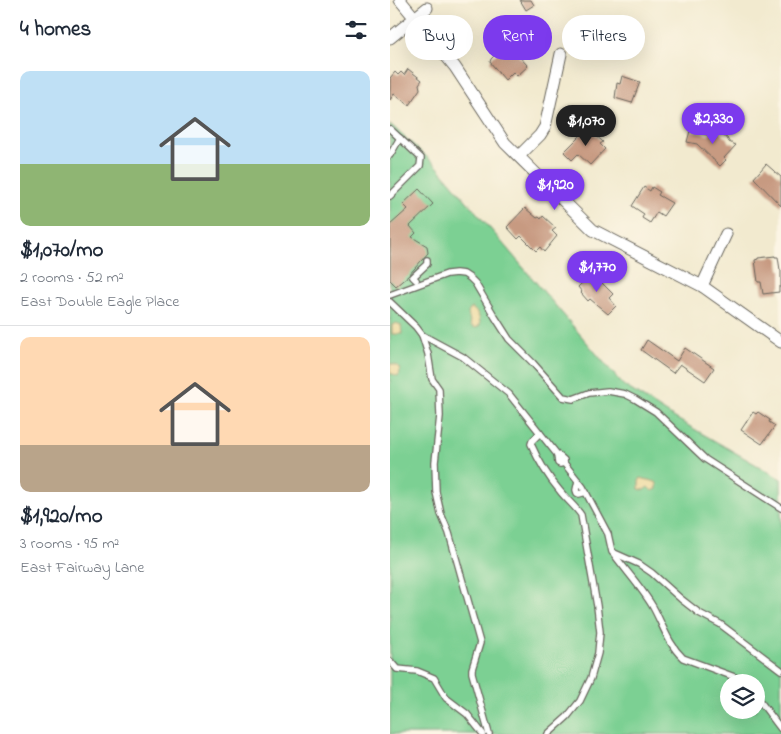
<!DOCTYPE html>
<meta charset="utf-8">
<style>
body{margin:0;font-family:"Indie Flower",sans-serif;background:#f2f2f3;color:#1f2937;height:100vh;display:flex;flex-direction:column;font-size:19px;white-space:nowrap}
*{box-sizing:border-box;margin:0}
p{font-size:16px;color:#747a83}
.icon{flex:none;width:28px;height:28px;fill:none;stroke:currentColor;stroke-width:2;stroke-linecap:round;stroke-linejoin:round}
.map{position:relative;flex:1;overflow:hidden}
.drawer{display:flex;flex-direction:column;background:#fff;width:390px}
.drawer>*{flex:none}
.top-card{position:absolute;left:15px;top:15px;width:300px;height:45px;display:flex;gap:10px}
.tools{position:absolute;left:330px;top:674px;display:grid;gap:10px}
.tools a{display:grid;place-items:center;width:45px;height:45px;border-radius:50%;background:#fff;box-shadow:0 5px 20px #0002;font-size:25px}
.price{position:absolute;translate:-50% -42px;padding:0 11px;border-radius:18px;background:#7c3aed;color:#fff;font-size:16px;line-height:32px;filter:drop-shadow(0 1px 2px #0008)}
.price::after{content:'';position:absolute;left:50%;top:30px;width:15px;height:11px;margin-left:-8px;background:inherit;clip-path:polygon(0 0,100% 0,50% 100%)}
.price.on{background:#222;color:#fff}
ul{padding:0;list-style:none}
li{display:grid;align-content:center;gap:10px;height:265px;padding:0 20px}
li+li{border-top:1px solid #e0e1e3}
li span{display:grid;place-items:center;height:155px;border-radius:10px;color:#555}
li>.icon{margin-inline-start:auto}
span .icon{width:90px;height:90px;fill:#fffc;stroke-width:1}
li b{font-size:21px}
h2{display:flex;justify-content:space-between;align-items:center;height:60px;padding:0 20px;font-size:21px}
.pill{padding:0 18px;border-radius:22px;background:#fff;box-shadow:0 5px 20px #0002;font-size:18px;line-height:45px}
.pill.on{background:#7c3aed;color:#fff}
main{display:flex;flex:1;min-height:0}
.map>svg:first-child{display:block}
</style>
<main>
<section class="drawer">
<h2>4 homes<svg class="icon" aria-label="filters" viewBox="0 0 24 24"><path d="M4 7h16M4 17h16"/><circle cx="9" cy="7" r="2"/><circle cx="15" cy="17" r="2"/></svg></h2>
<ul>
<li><span style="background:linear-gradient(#bfe0f5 60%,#8fb573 0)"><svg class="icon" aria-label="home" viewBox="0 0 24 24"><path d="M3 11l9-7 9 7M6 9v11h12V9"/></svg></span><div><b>$1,070/mo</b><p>2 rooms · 52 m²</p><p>East Double Eagle Place</p></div></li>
<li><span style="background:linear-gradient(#ffd9b3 70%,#b9a48a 0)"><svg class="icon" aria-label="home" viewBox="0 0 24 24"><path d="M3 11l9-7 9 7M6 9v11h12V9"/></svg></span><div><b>$1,920/mo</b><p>3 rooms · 95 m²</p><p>East Fairway Lane</p></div></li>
</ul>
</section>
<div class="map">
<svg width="391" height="734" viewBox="0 0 391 734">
<rect width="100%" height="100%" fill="#fcf5e5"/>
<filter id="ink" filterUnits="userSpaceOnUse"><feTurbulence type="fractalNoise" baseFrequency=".02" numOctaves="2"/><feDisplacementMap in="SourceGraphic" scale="10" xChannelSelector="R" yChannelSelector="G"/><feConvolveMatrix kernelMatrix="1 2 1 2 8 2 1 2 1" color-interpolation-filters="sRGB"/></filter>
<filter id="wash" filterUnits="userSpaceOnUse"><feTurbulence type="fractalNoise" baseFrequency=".0096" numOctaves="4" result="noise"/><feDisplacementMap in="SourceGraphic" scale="20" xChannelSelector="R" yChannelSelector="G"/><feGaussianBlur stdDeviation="1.12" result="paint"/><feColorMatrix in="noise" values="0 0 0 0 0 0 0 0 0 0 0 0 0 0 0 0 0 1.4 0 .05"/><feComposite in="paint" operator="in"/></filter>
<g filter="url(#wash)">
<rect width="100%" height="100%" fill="#f2eacf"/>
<path fill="#7bd093" stroke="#4c7658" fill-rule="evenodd" d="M 0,124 L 47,166 L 233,385 L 285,418 L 391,479 L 391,734 L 0,734 ZM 339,682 L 366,682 L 366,710 L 339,710 Z"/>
<g fill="#eeda9e" stroke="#857b5d">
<path d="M 81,308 C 88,311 90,318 90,325 L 86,328 L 81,326 L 78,313 Z"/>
<polygon points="6,323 11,325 12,334 2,334 2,325"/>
<path d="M 3,364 C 9,365 12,371 8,376 L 0,373 L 0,364 Z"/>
<polygon points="251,478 266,482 267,484 267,489 262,491 258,487 254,490 249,489 249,481"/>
</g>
<g id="blocks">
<g fill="#c79a81">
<polygon points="130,0 141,0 144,5 136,10"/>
<polygon points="115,45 119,49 121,48 138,66 127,76 123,72 115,80 100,62 101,59"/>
<polygon points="18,69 32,80 29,84 30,89 19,105 4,94 0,100 0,78 5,72 8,75 11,72 14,75"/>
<polygon points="232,76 250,82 242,103 225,98 227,83 230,84"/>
<polygon points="198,128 213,142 210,144 215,149 200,165 188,154 182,160 174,152"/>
<polygon points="324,130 331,133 333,136 337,138 339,142 346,145 334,158 336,160 330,166 307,144 297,142 300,131 319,135"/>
<polygon points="376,164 391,177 391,206 364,178"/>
<polygon points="254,187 260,191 262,187 270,192 268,195 282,203 273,216 267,212 260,223 252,218 254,214 242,206"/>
<polygon points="29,189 43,204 20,226 26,233 22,237 37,246 38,253 18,276 6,286 0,280 0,225 18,209 13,204"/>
<polygon points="135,208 147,218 149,217 151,219 153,216 166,228 162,231 167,236 154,252 150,247 146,251 131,236 128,239 117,227"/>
<polygon points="385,256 385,257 388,257 390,270 391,270 391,287 389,287 389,292 373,294 371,282 368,282 365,260 368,259 368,258"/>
<polygon points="202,273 223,294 219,298 226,306 218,314 200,299 198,301 191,293 192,292 188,287"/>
<polygon points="257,340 287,361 295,348 324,368 315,381 290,364 283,373 251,350"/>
<polygon points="363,412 366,414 368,412 380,420 379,422 385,426 372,444 351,430"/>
</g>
</g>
</g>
<g filter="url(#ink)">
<use href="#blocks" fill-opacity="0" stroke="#67645b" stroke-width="1"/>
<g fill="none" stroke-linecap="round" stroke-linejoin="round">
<defs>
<g id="lane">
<polyline points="0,129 31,158 30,166 0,196"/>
<polyline points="0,155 10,138"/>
<polyline points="26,280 23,277 37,264 37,260"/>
<polyline points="0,295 57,274 66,273 74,274 80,278 85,283 105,317 119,339 143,363 173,397 183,399 199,393 218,391 235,394 245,399 266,412 315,459 391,508"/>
<polyline points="0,302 26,327 32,335 73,357 119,394 193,487 218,534 222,552 249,564 262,573 291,599 309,613 330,624 391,670"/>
<polyline points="32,335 38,354 42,379 49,389 50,416 45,462 46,492 51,514 59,533 90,643 82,669 82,673 99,734"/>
<path d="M 150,433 L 142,441 L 141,444 C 148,460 159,478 170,491 C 177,500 185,506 191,515 L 207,606 L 210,632 L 208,653 L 201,678 L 190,701 L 177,717 L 158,734"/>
<polygon points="167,454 174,460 174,463 170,464 168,463"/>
<polyline points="188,481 186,490 187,493 189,494 196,492"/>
<path d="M 223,553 C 236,571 252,588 263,607 C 273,625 278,644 293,658 L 350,679 L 354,682"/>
<polyline points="0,661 7,669 27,671 44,678 56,698 77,714 93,734"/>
<polyline points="366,696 391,729"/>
</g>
<g id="street">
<polyline points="10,0 65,67 115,143 203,230 312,286 391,342"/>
<polyline points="0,38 37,8"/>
<polyline points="129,156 150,135 155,127 171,54"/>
<polyline points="312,286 336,234"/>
</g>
</defs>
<use href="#lane" stroke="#67645b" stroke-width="8"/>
<use href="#street" stroke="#67645b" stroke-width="13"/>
<use href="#lane" stroke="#fff" stroke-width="5.5"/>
<use href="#street" stroke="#fff" stroke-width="11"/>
</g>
</g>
</svg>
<div class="tools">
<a><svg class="icon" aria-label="layers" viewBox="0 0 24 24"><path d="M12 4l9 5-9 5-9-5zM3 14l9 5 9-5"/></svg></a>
</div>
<b class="price" style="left:323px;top:145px">$2,330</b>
<b class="price on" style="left:196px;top:147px">$1,070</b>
<b class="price" style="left:165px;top:211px">$1,920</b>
<b class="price" style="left:207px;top:293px">$1,770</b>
<div class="top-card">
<a class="pill">Buy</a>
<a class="pill on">Rent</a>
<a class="pill">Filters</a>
</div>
</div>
</main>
